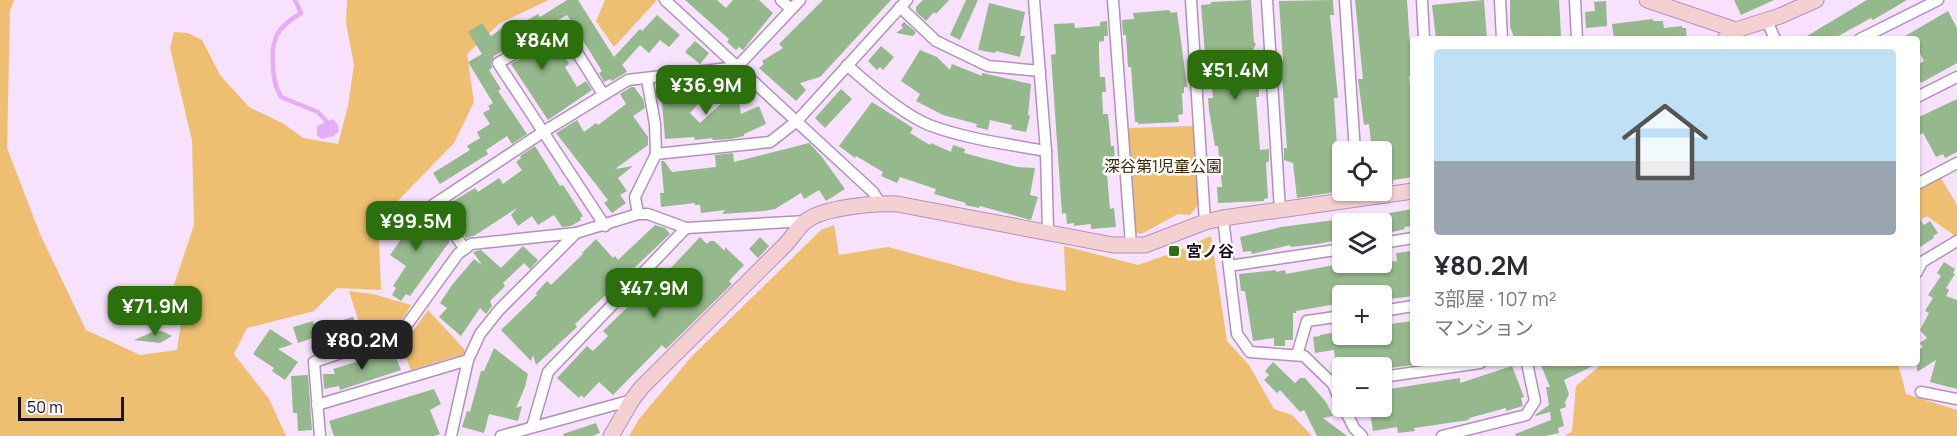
<!DOCTYPE html>
<html lang="ja">
<meta charset="utf-8">
<style>
body{margin:0;font-family:Manrope,"Noto Sans JP",sans-serif;background:#f7f7f7;color:#2b2b33;height:100vh;display:flex;flex-direction:column;font-size:22px;white-space:nowrap}
*{box-sizing:border-box;margin:0}
p{font-size:20px;color:#7c7c81}
.icon{flex:none;width:33px;height:33px;fill:none;stroke:currentColor;stroke-width:2;stroke-linecap:round;stroke-linejoin:round}
.map{position:relative;flex:1;overflow:hidden}
.sheet{position:absolute;left:1410px;top:36px;width:510px;height:330px;display:flex;flex-direction:column;background:#fff;border-radius:6px;box-shadow:0 2px 4px #0004}
.sheet>*{flex:none}
.controls{position:absolute;left:1332px;top:141px;display:grid;gap:12px}
.controls a{display:grid;place-items:center;width:60px;height:60px;border-radius:6px;background:#fff;box-shadow:0 2px 4px #0004;font-size:30px}
.scale{position:absolute;left:18px;bottom:15px;width:106px;box-sizing:border-box;padding-left:6px;border:3px solid #1a0e1d;border-top:0;font-size:16px;line-height:21px;white-space:nowrap;color:#1a0e1d;-webkit-text-stroke:4px #fff;paint-order:stroke}
.price{position:absolute;translate:-50% -51px;padding:0 14px;border-radius:12px;background:#2c700e;color:#fff;font-size:20px;line-height:39px;filter:drop-shadow(0 2px 3px #0008)}
.price::after{content:'';position:absolute;left:50%;top:36px;width:18px;height:14px;margin-left:-9px;background:inherit;clip-path:polygon(0 0,100% 0,50% 100%)}
.price.selected{background:#222;color:#fff}
ul{padding:0;list-style:none}
li{display:grid;align-content:center;gap:12px;height:318px;padding:0 24px}
li+li{border-top:2px solid #e1e1e2}
li span{display:grid;place-items:center;height:186px;border-radius:6px;color:#555}
li>.icon{margin-inline-start:auto}
span .icon{width:108px;height:108px;fill:#fffc;stroke-width:1}
li b{font-size:26px}
.map>svg:first-child{display:block}
</style>
<div class="map">
<svg width="1957" height="436" viewBox="0 0 1957 436">
<rect width="100%" height="100%" fill="#f7e1fd"/>
<g fill="#eebf71">
<polygon points="0,0 14,0 10,10 7,148 40,234 86,330 140,355 177,350 181,323 169,300 194,225 192,140 170,48 174,32 188,33 202,40 220,75 249,107 284,124 303,138 338,144 348,106 354,65 346,23 347,0 549,0 500,23 467,54 474,102 454,143 390,209 379,240 381,290 337,288 314,311 247,328 234,354 269,399 286,436 0,436"/>
<polygon points="605,0 657,0 614,47 596,21"/>
<polygon points="1193,126 1198,205 1190,215 1178,214 1141,234 1134,232 1128,128"/>
<polygon points="1941,178 1957,205 1957,235 1955,236 1927,216 1917,222 1917,190"/>
<polygon points="834,225 839,255 888,247 1017,282 1066,291 1064,246 1138,265 1178,251 1211,236 1227,341 1249,365 1274,409 1292,415 1312,436 629,436 639,419 692,356 821,230"/>
<path d="M 349,291 L 373,294 L 411,305 C 397,331 391,330 364,338 Z"/>
<polygon points="428,310 465,350 464,354 411,370 399,343 408,338"/>
<polygon points="1603,363 1898,363 1906,394 1957,410 1957,436 1565,436 1572,431 1576,386"/>
</g>
<polygon fill="#e6acf6" points="333,119 338,125 339,131 334,136 322,139 317,135 317,126"/>
<g fill="none" stroke-linecap="round" stroke-linejoin="round">
<path stroke="#e6acf6" stroke-width="4.5" d="M 295,0 L 301,13 C 278,27 271,37 273,64 C 273,76 275,87 281,97 L 318,112 L 327,122"/>
</g>
<g fill="#96b88d">
<polygon points="567,0 578,0 614,57 640,29 642,31 657,15 680,35 669,47 660,40 649,53 640,45 622,65 627,71 625,73 612,81 610,79 604,82 599,73 602,71 567,15 494,56 491,63 492,68 489,70 501,89 498,91 527,134 512,144 507,136 486,150 488,154 440,184 433,173 470,150 467,146 480,138 477,132 490,124 483,113 490,109 488,106 493,103 468,62 482,54 468,32 482,23 491,36 505,26 509,31 538,14 540,17"/>
<polygon points="685,0 717,0 726,8 733,0 759,0 773,13 743,50 739,47 736,50 727,42 729,39"/>
<polygon points="823,0 891,0 820,77 800,83 806,90 796,101 759,68 764,64 762,61 783,48 779,44"/>
<polygon points="923,0 949,0 936,14 934,12 926,21 916,12 916,7"/>
<polygon points="966,0 978,0 960,40 950,35"/>
<polygon points="1251,0 1254,42 1256,44 1246,64 1263,62 1264,79 1259,79 1259,97 1256,97 1260,150 1269,149 1269,161 1266,163 1268,198 1264,199 1264,201 1218,203 1217,187 1222,187 1218,146 1215,146 1209,110 1208,98 1213,98 1209,54 1205,54 1201,5 1211,4 1211,2"/>
<polygon points="1333,0 1334,15 1330,15 1338,98 1334,98 1337,147 1339,147 1340,156 1342,155 1342,191 1297,198 1293,163 1284,160 1284,148 1287,148 1282,77 1279,77 1278,61 1283,61 1279,1"/>
<polygon points="1355,0 1407,0 1412,76 1409,76 1411,98 1413,98 1413,177 1393,180 1393,184 1382,184 1382,152 1372,152 1369,124 1364,125 1358,79 1363,79"/>
<polygon points="1484,0 1487,39 1436,39 1432,5"/>
<polygon points="1510,0 1559,0 1561,36 1514,37 1510,27"/>
<polygon points="1734,0 1774,0 1741,15"/>
<polygon points="1867,0 1907,0 1873,20 1871,18 1833,39 1802,39"/>
<polygon points="1606,1 1607,26 1586,28 1585,12 1595,11 1594,2"/>
<polygon points="989,3 1025,12 1020,36 1025,36 1020,57 996,51 995,53 978,50"/>
<polygon points="1169,10 1171,13 1177,12 1181,41 1187,87 1184,87 1184,93 1182,93 1183,114 1178,115 1179,122 1138,124 1138,122 1135,122 1131,67 1128,67 1126,35 1123,35 1122,20 1134,19 1133,13"/>
<polygon points="1948,11 1957,28 1957,63 1921,83 1917,76 1917,65 1924,61 1917,48 1917,39 1900,39"/>
<polygon points="1653,19 1653,21 1663,21 1664,28 1682,26 1682,28 1686,28 1687,39 1614,39 1612,24"/>
<polygon points="1107,21 1108,36 1104,36 1104,41 1099,42 1099,55 1100,77 1105,77 1106,92 1102,92 1103,114 1108,114 1111,146 1114,146 1115,163 1106,163 1110,209 1114,208 1116,227 1091,229 1091,224 1074,226 1074,223 1067,224 1066,213 1062,214 1051,55 1056,54 1054,24 1074,23 1075,28 1100,26 1100,22"/>
<polygon points="904,22 916,32 913,36 896,33 903,28 901,25"/>
<polygon points="556,39 569,64 565,67 577,87 586,81 592,90 548,120 511,64"/>
<polygon points="695,41 709,53 700,64 685,52"/>
<polygon points="881,46 894,57 883,70 880,67 877,70 868,61"/>
<polygon points="920,50 937,57 950,70 952,64 982,76 982,73 1031,84 1028,115 1030,116 1026,132 1011,129 1012,125 990,120 988,130 976,127 977,124 943,115 916,101 920,94 901,81"/>
<polygon points="706,83 707,94 690,113 700,123 737,89 741,114 759,106 766,124 744,134 744,136 731,139 713,140 712,138 695,140 694,137 665,139 661,91 692,89 692,85"/>
<polygon points="631,87 634,87 643,99 645,108 633,116 648,137 648,145 615,169 633,166 618,178 627,191 620,195 626,203 612,213 604,203 608,200 556,133 577,120 584,132 596,123 598,125 626,104 620,94"/>
<polygon points="841,89 852,99 825,128 815,118"/>
<polygon points="1957,99 1957,152 1945,158 1943,154 1936,157 1923,133 1917,136 1917,118"/>
<polygon points="872,102 913,128 910,133 930,145 931,143 951,152 953,145 965,149 964,153 1017,167 1035,168 1030,195 1038,197 1031,220 980,206 979,208 965,205 966,203 934,194 936,189 900,177 897,183 881,176 883,172 856,156 855,158 839,146"/>
<polygon points="809,143 822,157 845,189 826,201 819,190 804,199 801,193 775,209 764,211 722,214 725,210 701,213 700,205 695,205 695,203 661,207 660,193 664,193 661,161 664,161 672,172 716,167 715,155 733,153 734,162"/>
<polygon points="535,146 560,186 563,185 583,216 580,218 581,220 571,226 562,227 554,215 538,225 532,216 518,226 511,215 517,208 474,236 466,238 445,206 475,188 478,192 499,178 503,184 522,170 516,162 521,158 520,156"/>
<polygon points="413,208 423,213 420,217 450,241 410,296 406,294 401,301 392,295 396,288 393,286 406,266 390,255 402,238 396,235"/>
<polygon points="1413,209 1413,226 1404,227 1405,229 1392,232 1389,213"/>
<polygon points="1917,214 1924,225 1930,221 1938,233 1933,236 1934,238 1917,249"/>
<polygon points="1342,219 1342,239 1318,244 1291,247 1290,245 1252,254 1251,251 1243,252 1240,237 1281,227"/>
<polygon points="655,225 665,228 670,234 575,324 577,327 536,365 533,355 531,361 501,330 537,295 536,293 547,281 551,285 583,254 582,253 596,239 613,258 615,256 618,260"/>
<polygon points="700,237 707,244 710,241 714,241 725,251 725,247 744,265 729,281 732,284 666,349 662,345 613,395 599,382 584,398 581,395 579,398 557,378 587,346 593,351 608,336 603,331 637,298 640,301"/>
<polygon points="760,237 769,246 758,258 749,249"/>
<polygon points="523,246 538,260 530,269 524,263 503,283 505,286 490,301 492,306 486,314 480,308 461,336 439,317 447,308 440,303 452,285 474,259 482,265 473,252 481,250 501,268"/>
<polygon points="1411,251 1413,296 1382,300 1382,296 1342,296 1342,303 1296,311 1296,313 1293,313 1293,340 1285,340 1285,346 1274,346 1274,338 1253,341 1245,291 1241,291 1239,274 1276,270 1276,272 1285,270 1286,274 1350,262 1361,262 1362,264 1397,261 1396,253"/>
<polygon points="1944,262 1955,269 1953,273 1955,274 1946,288 1949,290 1946,296 1957,300 1957,389 1930,382 1936,360 1917,372 1917,351 1923,347 1920,343 1927,338 1920,330 1929,313 1925,311 1933,298 1928,295 1941,276 1937,273"/>
<polygon points="353,317 359,337 334,345 328,324"/>
<polygon points="313,321 318,336 298,343 293,327"/>
<polygon points="1413,321 1413,365 1382,369 1382,368 1336,368 1334,350 1315,353 1313,337 1320,336 1320,335 1342,331 1342,334 1386,334 1385,329 1390,328 1390,324"/>
<polygon points="270,329 293,344 278,349 298,362 285,380 272,371 274,368 253,354"/>
<polygon points="155,331 162,331 172,336 160,343 134,340"/>
<polygon points="494,348 528,374 525,387 516,408 522,406 518,421 489,414 484,433 462,427 467,411 470,412 481,371 484,371"/>
<polygon points="393,350 401,370 340,390 339,386 324,389 323,374 335,374 333,369 369,358 370,359"/>
<polygon points="1273,362 1295,383 1300,378 1305,378 1326,402 1333,416 1323,418 1347,436 1317,436 1304,410 1300,412 1280,390 1277,393 1264,380 1269,375 1265,371"/>
<polygon points="1540,363 1599,363 1564,380 1569,394 1565,402 1566,407 1560,409 1564,426 1558,428 1559,433 1546,436 1516,436 1515,434 1551,420 1550,412 1536,416 1535,415 1549,405 1546,387 1550,387"/>
<polygon points="1512,366 1524,397 1521,398 1523,406 1506,411 1506,408 1469,418 1469,420 1414,428 1415,431 1398,433 1397,427 1373,431 1369,406 1384,406 1383,390 1460,378 1460,383"/>
<polygon points="308,375 312,430 298,431 297,413 293,413 291,376"/>
<polygon points="434,389 441,404 430,410 440,434 434,436 334,436 329,421"/>
<polygon points="596,423 600,433 592,436 564,436 563,434"/>
</g>
<g fill="none" stroke-linecap="round" stroke-linejoin="round">
<defs>
<g id="street">
<polyline points="665,0 873,192 880,203"/>
<polyline points="781,0 791,9"/>
<polyline points="1034,0 1046,151 1048,232"/>
<polyline points="1113,0 1131,245"/>
<polyline points="1191,0 1205,222"/>
<polyline points="1267,0 1280,210"/>
<polyline points="1345,0 1355,152"/>
<polyline points="1422,0 1424,39"/>
<polyline points="1500,0 1502,39"/>
<polyline points="1575,0 1577,39"/>
<polyline points="900,7 936,41 988,66 1040,71"/>
<polyline points="1767,21 1775,39"/>
<polyline points="1860,39 1938,0"/>
<path d="M 847,65 C 869,85 902,114 929,125 C 966,139 1007,144 1046,151"/>
<polyline points="603,94 561,27 498,63 605,226"/>
<polyline points="1917,97 1957,77"/>
<polyline points="656,154 770,142 797,121 907,0"/>
<polyline points="1917,184 1957,163"/>
<polyline points="638,214 635,197 656,154 655,124 647,79"/>
<polyline points="1223,218 1237,334 1250,352 1304,356 1333,384 1342,406"/>
<polyline points="1382,243 1413,238"/>
<polyline points="465,249 433,205 543,132 628,80 737,67 800,0"/>
<polyline points="1229,266 1342,249"/>
<polyline points="1917,272 1922,262 1957,241"/>
<polyline points="1382,311 1413,306"/>
<polyline points="1297,355 1307,321 1342,316"/>
<polyline points="1382,377 1480,363"/>
<polyline points="1921,392 1957,399"/>
<polyline points="317,405 468,360"/>
<polyline points="1343,406 1354,428 1362,436"/>
<polyline points="532,427 548,372 686,228"/>
<polyline points="320,436 314,362 401,333 458,254 471,244 576,233 638,214 648,214 686,228 807,221"/>
<polyline points="451,436 468,360 480,334 499,310 576,233"/>
<polyline points="501,436 632,400"/>
<polyline points="1442,436 1526,415 1535,401 1527,363"/>
</g>
<g id="secondary">
<polyline points="1647,0 1736,30"/>
<polyline points="1725,39 1736,30 1780,16 1816,0"/>
<path d="M 611,436 L 632,400 L 642,387 L 785,245 C 792,238 798,227 806,221 C 824,207 876,203 897,204 L 1113,245 L 1145,245 L 1205,222 L 1223,218 L 1413,191"/>
</g>
</defs>
<use href="#street" stroke="#b291bc" stroke-width="13"/>
<use href="#secondary" stroke="#b291bc" stroke-width="17"/>
<use href="#street" stroke="#fff" stroke-width="10"/>
<use href="#secondary" stroke="#f4d0d2" stroke-width="15"/>
</g>
<rect fill="#2c700e" stroke="#fff" stroke-width="2" x="1168" y="245" width="12" height="12" rx="3"/>
<g text-anchor="middle" dominant-baseline="central" stroke-width="5" stroke-linejoin="round" paint-order="stroke">
<g font-size="16" fill="#3a2600" stroke="#fff">
<text x="1163" y="166">深谷第1児童公園</text>
</g>
<g font-size="16" font-weight="bold" fill="#1a0e1d" stroke="#fff" text-anchor="start">
<text x="1186" y="251">宮ノ谷</text>
</g>
</g>
</svg>
<div class="controls">
<a><svg class="icon" aria-label="locate" viewBox="0 0 24 24"><circle cx="12" cy="12" r="6"/><path d="M12 2v4M12 18v4M2 12h4M18 12h4"/></svg></a>
<a><svg class="icon" aria-label="layers" viewBox="0 0 24 24"><path d="M12 4l9 5-9 5-9-5zM3 14l9 5 9-5"/></svg></a>
<a>+</a>
<a>−</a>
</div>
<div class="scale">50 m</div>
<b class="price" style="left:542px;top:71px">¥84M</b>
<b class="price" style="left:1235px;top:101px">¥51.4M</b>
<b class="price" style="left:706px;top:116px">¥36.9M</b>
<b class="price" style="left:416px;top:252px">¥99.5M</b>
<b class="price" style="left:654px;top:319px">¥47.9M</b>
<b class="price" style="left:155px;top:337px">¥71.9M</b>
<b class="price selected" style="left:362px;top:371px">¥80.2M</b>
<section class="sheet">
<ul>
<li><span style="background:linear-gradient(#bfe0f5 60%,#9aa5b1 0)"><svg class="icon" aria-label="home" viewBox="0 0 24 24"><path d="M3 11l9-7 9 7M6 9v11h12V9"/></svg></span><div><b>¥80.2M</b><p>3部屋 · 107 m²</p><p>マンション</p></div></li>
</ul>
</section>
</div>
